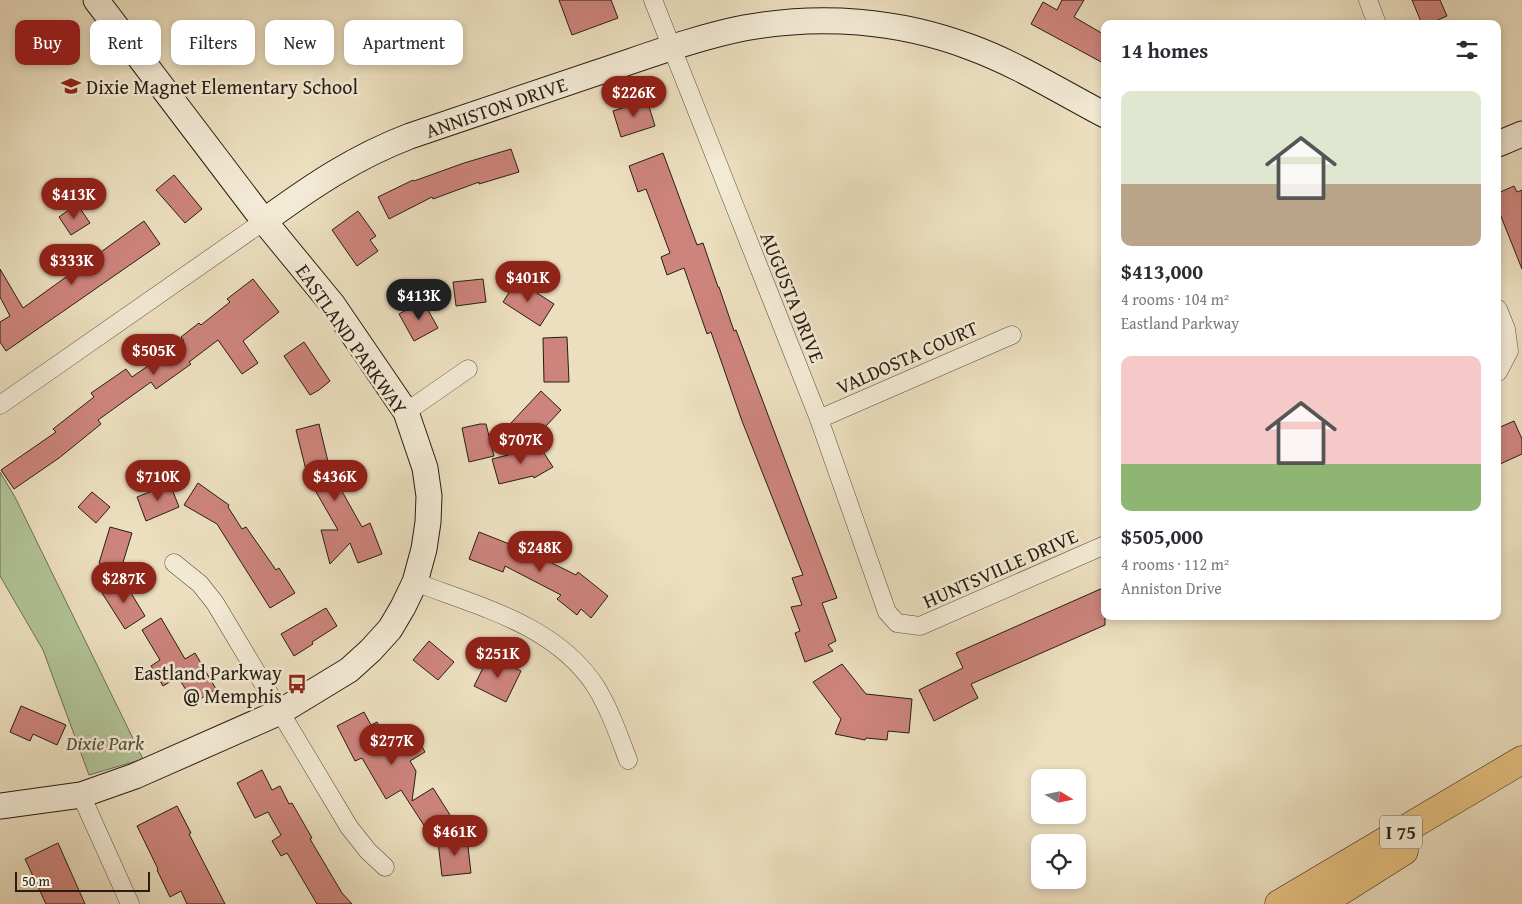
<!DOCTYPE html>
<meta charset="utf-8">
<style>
body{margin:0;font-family:"Gentium Book Plus",serif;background:#f2f2f3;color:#2b2b33;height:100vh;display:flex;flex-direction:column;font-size:19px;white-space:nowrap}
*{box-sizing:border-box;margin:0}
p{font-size:16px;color:#7c7c81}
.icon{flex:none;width:28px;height:28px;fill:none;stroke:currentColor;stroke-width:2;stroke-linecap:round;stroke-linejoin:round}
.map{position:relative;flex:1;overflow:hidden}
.side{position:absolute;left:1101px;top:20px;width:400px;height:600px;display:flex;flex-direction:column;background:#fff;border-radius:10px;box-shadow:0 2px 8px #0003}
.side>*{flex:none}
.hud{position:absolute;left:15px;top:20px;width:475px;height:45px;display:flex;gap:10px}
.needle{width:32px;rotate:100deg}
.buttons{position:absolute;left:1031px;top:769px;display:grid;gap:10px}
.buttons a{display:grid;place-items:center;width:55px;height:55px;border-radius:10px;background:#fff;box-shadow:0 2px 8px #0003;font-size:25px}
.scale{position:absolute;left:15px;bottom:12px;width:135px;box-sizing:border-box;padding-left:5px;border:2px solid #271d14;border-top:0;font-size:14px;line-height:18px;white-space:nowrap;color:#271d14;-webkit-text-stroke:4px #f3ead5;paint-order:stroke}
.price{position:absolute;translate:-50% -42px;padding:0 11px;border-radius:18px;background:#8f2418;color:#fff;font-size:16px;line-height:32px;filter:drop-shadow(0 1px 2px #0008)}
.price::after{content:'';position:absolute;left:50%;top:30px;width:15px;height:11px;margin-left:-8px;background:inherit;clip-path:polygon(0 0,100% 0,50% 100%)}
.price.active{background:#222;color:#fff}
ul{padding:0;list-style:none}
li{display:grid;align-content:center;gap:10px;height:265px;padding:0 20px}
li span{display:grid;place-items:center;height:155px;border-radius:10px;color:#555}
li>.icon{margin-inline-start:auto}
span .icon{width:90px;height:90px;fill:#fffc;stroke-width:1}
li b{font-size:21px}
h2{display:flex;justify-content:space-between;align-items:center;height:60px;padding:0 20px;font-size:21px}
.tag{padding:0 18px;border-radius:10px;background:#fff;box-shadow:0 2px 8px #0003;font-size:18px;line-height:45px}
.tag.active{background:#8f2418;color:#fff}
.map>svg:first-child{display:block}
</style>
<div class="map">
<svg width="1522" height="904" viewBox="0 0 1522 904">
<rect width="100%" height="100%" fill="#ecdfbf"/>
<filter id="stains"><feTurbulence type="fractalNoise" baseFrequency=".004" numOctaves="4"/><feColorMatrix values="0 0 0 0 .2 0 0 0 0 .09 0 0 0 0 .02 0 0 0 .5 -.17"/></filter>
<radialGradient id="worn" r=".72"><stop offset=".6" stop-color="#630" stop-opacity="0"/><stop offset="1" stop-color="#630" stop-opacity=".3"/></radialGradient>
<polygon fill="#b1c397" stroke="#6c7056" points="0,472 15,497 143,759 89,775 43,650 0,576"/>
<g fill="#cd847d" stroke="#271d14">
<polygon points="559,0 611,0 618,18 572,35"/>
<polygon points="1062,0 1084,0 1074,17 1105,35 1105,64 1031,24 1043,2 1057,10"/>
<polygon points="1412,0 1440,0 1447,16 1429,24 1422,24"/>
<polygon points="647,100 655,126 621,137 613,111"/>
<polygon points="511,149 519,172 479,184 479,182 433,199 432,197 389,219 378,197 413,180 414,181 464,163"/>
<polygon points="663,153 697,245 703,243 718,287 719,287 734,331 736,330 837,598 822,603 836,641 828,645 833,651 805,662 795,633 800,631 791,607 802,605 792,578 803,575 742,421 711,332 707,334 684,268 667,275 661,257 670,253 646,189 638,192 629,166"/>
<polygon points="174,175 202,209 185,223 156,190"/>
<polygon points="1514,186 1517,192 1522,190 1522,269 1498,209 1498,193"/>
<polygon points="77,204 90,223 71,235 59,217"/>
<polygon points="358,211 376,236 370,240 378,251 357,266 332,230"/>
<polygon points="144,221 160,244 6,351 0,342 0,322 10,316 0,297 0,269 23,308"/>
<polygon points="253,279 279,312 243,341 258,363 242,374 218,340 189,362 191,364 156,389 151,382 98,420 101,424 59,458 14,489 1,470 56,432 53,429 94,397 91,393 126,369 132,377 184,341 181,337 199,323 201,325 230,302 227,299"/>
<polygon points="483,279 486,302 456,306 453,282"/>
<polygon points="517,280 554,304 540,326 503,302"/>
<polygon points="423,301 438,328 414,341 399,314"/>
<polygon points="567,337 569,382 544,382 543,338"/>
<polygon points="304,342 330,381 319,390 310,395 284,356"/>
<polygon points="541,391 561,410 531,442 511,423"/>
<polygon points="1514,421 1522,439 1522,454 1498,465 1498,428"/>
<polygon points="319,424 330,470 362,527 370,523 382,554 358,563 350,543 330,564 321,530 338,530 308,478 296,430"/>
<polygon points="480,424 486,424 494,456 469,462 462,428"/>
<polygon points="540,447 553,467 534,478 533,476 499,484 492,459"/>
<polygon points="198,483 229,505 228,507 242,529 246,527 276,570 279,568 295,593 270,608 217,524 184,505"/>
<polygon points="170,484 179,507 146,521 137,497"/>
<polygon points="92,492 110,507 96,523 78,507"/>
<polygon points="110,527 132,533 121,569 99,563"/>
<polygon points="479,532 532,553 576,575 578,572 608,596 591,618 581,609 577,615 557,599 561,595 505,566 503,572 469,559"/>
<polygon points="123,580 145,616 125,629 102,593"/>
<polygon points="1105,587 1105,625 971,684 978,698 934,721 919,690 963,668 956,653"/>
<polygon points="326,608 337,626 312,642 313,644 294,656 281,634"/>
<polygon points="161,618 185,659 195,653 216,689 194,703 178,677 163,686 151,666 160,660 142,630"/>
<polygon points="429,641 454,662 438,680 413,660"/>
<polygon points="489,656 521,671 506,702 474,686"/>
<polygon points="842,664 866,694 912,699 909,733 888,731 887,740 866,738 865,740 835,734 841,719 813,682"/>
<polygon points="21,706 66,725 57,745 33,734 30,741 10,732"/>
<polygon points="364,712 371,725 377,722 392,750 416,736 425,752 410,761 416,771 412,801 433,788 450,815 427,830 401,790 386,799 362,758 355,761 337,726"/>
<polygon points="262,770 272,790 280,786 289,804 292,803 312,838 310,839 342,893 352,904 317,904 287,853 281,856 272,841 281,835 268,812 255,818 237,783"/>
<polygon points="177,806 191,833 189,834 225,904 187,904 181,891 170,897 157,870 158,869 137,826"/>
<polygon points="467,838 471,873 442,876 438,842"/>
<polygon points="58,843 85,904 46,904 25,859"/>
</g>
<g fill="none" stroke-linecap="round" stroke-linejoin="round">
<defs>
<g id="street">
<polyline points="653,0 819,419 887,612 897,623 920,626 1105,545"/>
<polyline points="1368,0 1377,24"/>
<polyline points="1498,309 1506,329 1509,351 1498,372"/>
<polyline points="0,405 264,221"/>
<polyline points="406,412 468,369"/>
<polyline points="819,419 1012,335"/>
<polyline points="174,563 200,584 215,603 349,827 368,851 385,867"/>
<path d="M 415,582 C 480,607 556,625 596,687 C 610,710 619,736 628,760"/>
<polyline points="81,795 130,904"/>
</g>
<g id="secondary">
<polyline points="1498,144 1522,134"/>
<path d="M 264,221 C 312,186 355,157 410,136 C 472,115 534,94 596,73 C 645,57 694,38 744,28 C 820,14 898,20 970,47 C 1017,64 1061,92 1105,115"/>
<polyline points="0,806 81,795 135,776 280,712 349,670 371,650 390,629 403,607 415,582 424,549 428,522 429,496 425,468 406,412 333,305 264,221 96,0"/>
</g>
<g id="highway">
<polyline points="1279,904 1522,760"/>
<polyline points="1320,904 1404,851"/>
</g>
</defs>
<use href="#street" stroke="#584e3f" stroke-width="19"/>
<use href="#secondary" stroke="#271d14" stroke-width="27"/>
<use href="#highway" stroke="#271d14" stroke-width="29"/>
<use href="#street" stroke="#f3ead5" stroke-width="18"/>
<use href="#secondary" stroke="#f3ead5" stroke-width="25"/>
<use href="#highway" stroke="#e6c080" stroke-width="28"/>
</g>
<defs>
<symbol id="school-bare" viewBox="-9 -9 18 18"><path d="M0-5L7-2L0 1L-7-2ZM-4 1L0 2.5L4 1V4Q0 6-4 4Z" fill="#8f2418" stroke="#f3ead5" stroke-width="2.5" paint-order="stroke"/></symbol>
<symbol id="bus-bare" viewBox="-9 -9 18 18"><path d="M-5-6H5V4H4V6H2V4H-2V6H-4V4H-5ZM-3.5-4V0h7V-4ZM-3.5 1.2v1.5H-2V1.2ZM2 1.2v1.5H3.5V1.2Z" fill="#8f2418" stroke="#f3ead5" stroke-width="2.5" paint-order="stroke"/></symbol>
</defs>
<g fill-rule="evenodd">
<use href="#school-bare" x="57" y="72" width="28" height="28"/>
<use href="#bus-bare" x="283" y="670" width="28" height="28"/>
</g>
<g text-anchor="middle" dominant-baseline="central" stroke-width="5" stroke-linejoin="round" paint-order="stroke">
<rect fill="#f3ead5" stroke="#645a4e" stroke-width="1" x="1380" y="815.5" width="42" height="33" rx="4"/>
<g font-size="19" font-weight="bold" fill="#271d14">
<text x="1401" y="832">I 75</text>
</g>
<g font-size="20" fill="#271d14" stroke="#f3ead5" text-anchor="start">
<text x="86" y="86">Dixie Magnet Elementary School</text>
<text x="282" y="672" text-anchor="end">Eastland Parkway<tspan x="282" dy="23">@ Memphis</tspan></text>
</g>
<g font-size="20" fill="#271d14" stroke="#f3ead5">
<text transform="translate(496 107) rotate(-19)">ANNISTON DRIVE</text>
<text transform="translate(793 297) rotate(68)">AUGUSTA DRIVE</text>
<text transform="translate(352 339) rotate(55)">EASTLAND PARKWAY</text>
<text transform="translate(907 357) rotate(-24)">VALDOSTA COURT</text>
<text transform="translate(1000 568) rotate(-24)">HUNTSVILLE DRIVE</text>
</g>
<g font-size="20" font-style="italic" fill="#504f3b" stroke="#f3ead5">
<text x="105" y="742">Dixie Park</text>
</g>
</g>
<rect width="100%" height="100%" filter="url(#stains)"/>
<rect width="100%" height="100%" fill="url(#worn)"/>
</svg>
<div class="buttons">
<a><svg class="needle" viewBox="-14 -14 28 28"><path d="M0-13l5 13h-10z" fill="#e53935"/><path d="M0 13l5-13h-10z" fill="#7c7c81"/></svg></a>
<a><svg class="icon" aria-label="locate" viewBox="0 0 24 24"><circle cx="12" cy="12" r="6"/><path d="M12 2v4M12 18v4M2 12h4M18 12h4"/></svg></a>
</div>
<div class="scale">50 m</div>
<b class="price" style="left:634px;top:118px">$226K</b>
<b class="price" style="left:74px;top:220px">$413K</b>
<b class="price" style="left:72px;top:286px">$333K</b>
<b class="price" style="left:528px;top:303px">$401K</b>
<b class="price active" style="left:419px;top:321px">$413K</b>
<b class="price" style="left:154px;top:376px">$505K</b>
<b class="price" style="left:521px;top:465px">$707K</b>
<b class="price" style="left:158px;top:502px">$710K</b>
<b class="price" style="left:335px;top:502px">$436K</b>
<b class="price" style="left:540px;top:573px">$248K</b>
<b class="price" style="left:124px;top:604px">$287K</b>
<b class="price" style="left:498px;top:679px">$251K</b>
<b class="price" style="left:392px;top:766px">$277K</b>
<b class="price" style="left:455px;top:857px">$461K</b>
<div class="hud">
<a class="tag active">Buy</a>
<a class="tag">Rent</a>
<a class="tag">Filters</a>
<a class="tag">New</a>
<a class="tag">Apartment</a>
</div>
<section class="side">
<h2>14 homes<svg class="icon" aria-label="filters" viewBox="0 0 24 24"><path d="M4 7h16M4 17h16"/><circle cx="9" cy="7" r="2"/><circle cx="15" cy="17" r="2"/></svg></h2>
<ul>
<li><span style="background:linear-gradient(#dfe7d0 60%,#b9a48a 0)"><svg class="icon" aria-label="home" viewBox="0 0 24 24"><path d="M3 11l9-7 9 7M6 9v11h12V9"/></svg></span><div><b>$413,000</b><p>4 rooms · 104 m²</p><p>Eastland Parkway</p></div></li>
<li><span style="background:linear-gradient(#f6c9c9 70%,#8fb573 0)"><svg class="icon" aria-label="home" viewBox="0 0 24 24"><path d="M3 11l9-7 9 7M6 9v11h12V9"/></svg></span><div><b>$505,000</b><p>4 rooms · 112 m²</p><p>Anniston Drive</p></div></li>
</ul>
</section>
</div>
